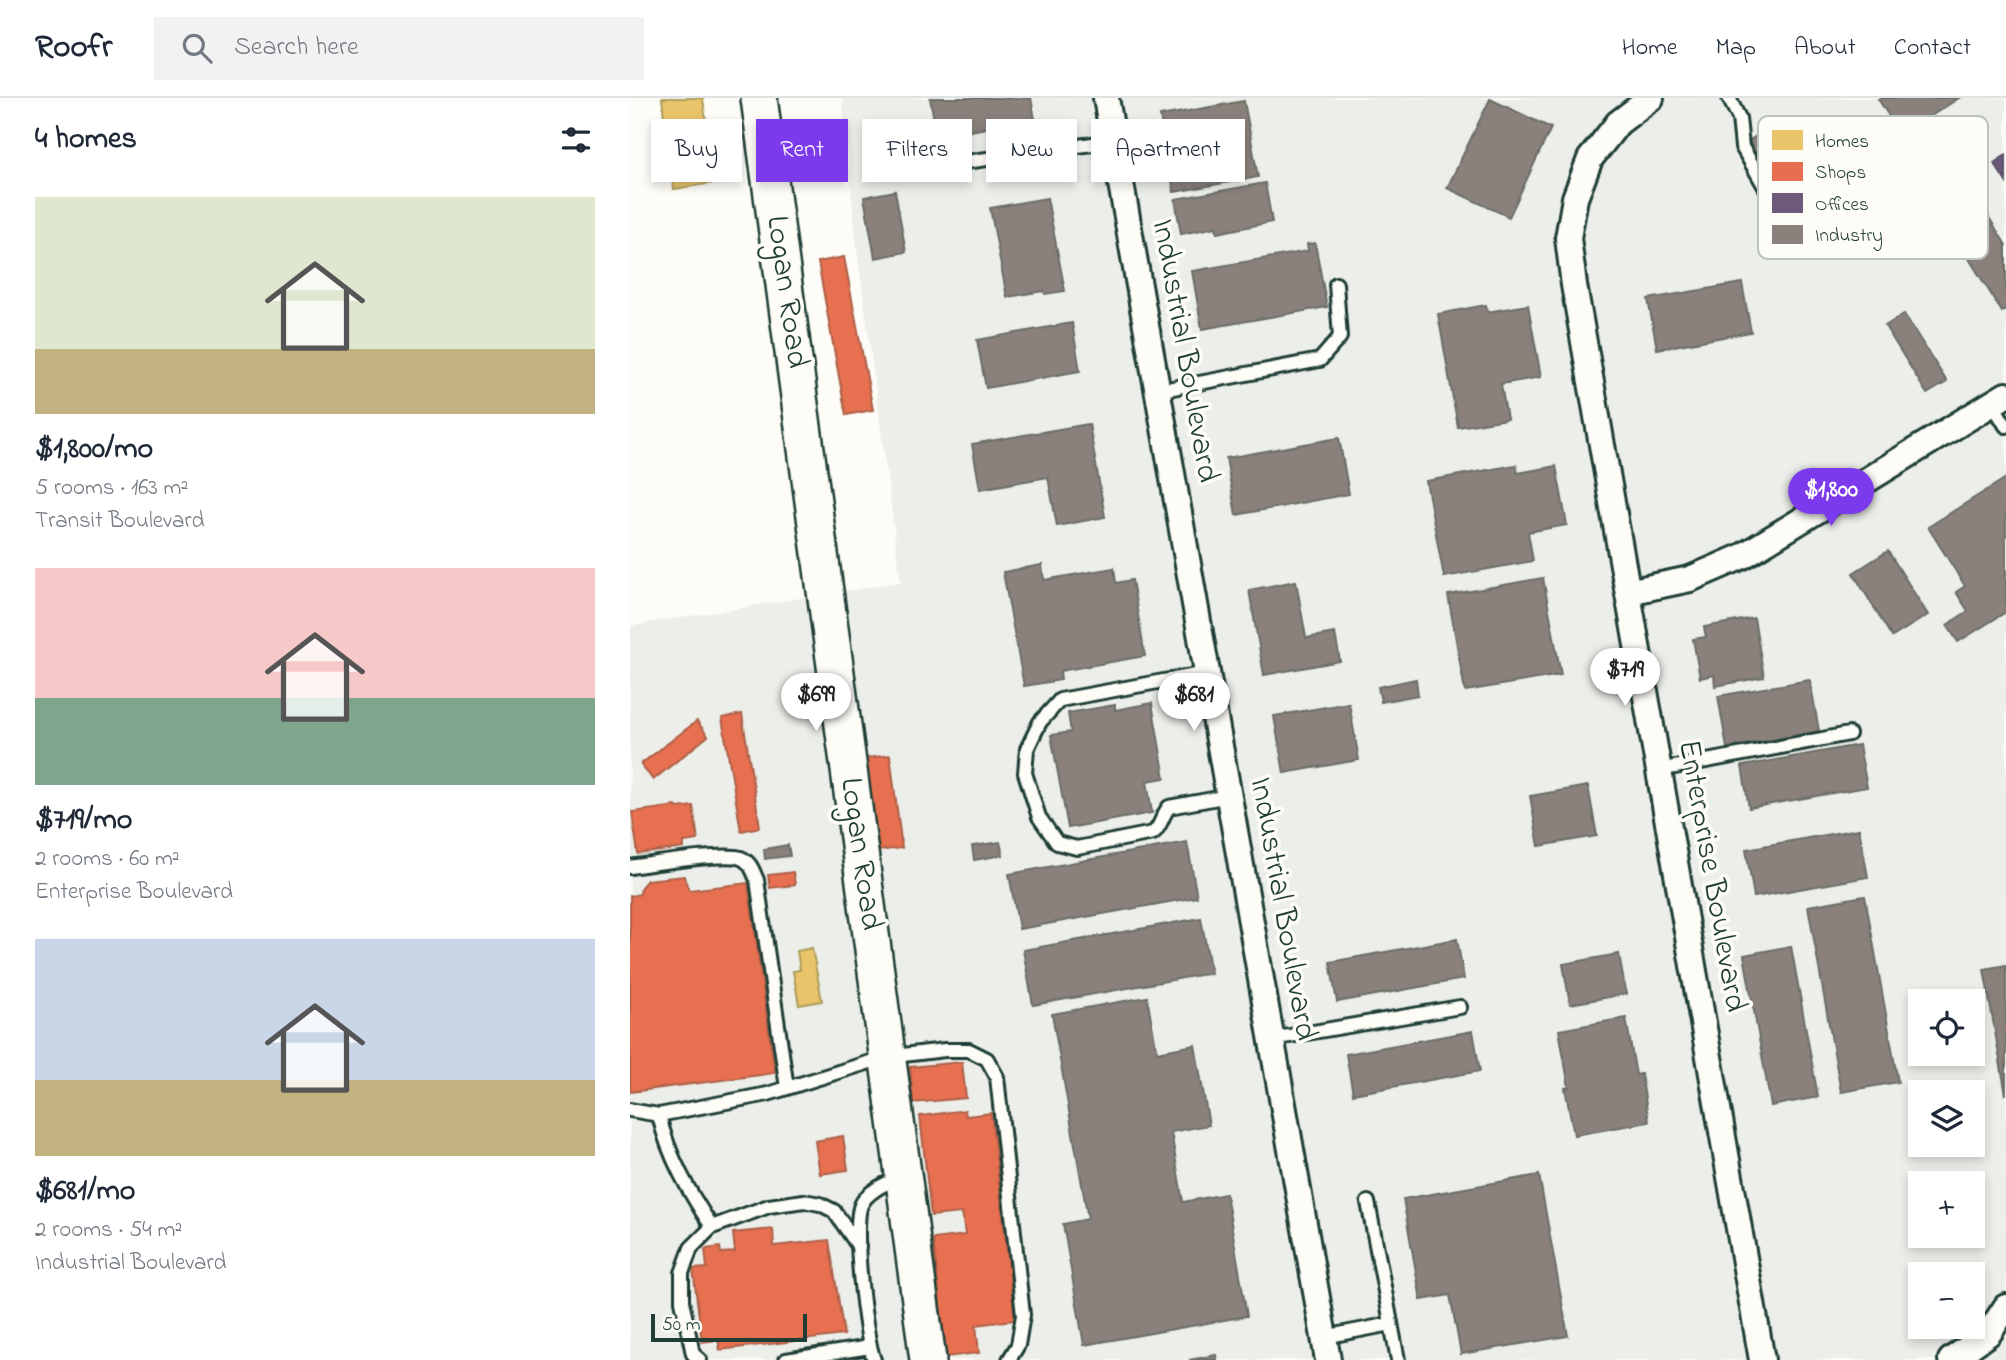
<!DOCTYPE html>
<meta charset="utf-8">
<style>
body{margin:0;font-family:"Indie Flower",sans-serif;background:#f2f2f3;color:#1f2937;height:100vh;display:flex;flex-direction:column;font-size:26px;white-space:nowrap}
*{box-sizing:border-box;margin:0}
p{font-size:23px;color:#747a83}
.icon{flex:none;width:38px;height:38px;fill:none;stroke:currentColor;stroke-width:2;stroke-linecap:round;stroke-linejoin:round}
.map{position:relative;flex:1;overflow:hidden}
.details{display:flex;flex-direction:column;background:#fff;width:630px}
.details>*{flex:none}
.banner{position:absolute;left:21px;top:21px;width:665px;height:63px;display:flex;gap:14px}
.buttons{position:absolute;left:1278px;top:891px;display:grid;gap:14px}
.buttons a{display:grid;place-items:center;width:77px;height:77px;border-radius:0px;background:#fff;box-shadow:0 4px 10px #0003;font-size:35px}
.scale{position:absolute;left:21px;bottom:18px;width:156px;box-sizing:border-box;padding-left:7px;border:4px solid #1f3d34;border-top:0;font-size:19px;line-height:24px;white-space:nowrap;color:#1f3d34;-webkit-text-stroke:5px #fdfcf7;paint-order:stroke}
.price{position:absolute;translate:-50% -60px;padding:0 16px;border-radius:24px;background:#fff;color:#222;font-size:23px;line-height:46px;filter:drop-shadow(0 2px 4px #0008)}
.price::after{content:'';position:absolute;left:50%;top:42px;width:21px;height:16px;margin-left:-10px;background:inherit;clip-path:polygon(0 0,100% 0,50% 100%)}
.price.active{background:#7c3aed;color:#fff}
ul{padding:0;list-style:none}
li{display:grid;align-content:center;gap:14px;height:371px;padding:0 35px}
li span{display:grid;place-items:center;height:217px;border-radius:0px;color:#555}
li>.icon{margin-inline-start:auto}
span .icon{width:126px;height:126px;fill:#fffc;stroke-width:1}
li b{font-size:30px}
h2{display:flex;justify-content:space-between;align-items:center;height:84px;padding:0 35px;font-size:30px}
.tag{padding:0 24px;border-radius:0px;background:#fff;box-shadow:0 4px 10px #0003;font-size:24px;line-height:63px}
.tag.active{background:#7c3aed;color:#fff}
header{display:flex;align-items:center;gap:42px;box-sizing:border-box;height:98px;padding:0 35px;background:#fff;border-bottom:2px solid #e0e1e3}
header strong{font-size:33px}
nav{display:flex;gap:38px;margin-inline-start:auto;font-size:24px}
.search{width:490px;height:63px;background:#f2f2f3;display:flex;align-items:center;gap:18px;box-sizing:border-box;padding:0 24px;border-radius:0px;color:#747a83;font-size:26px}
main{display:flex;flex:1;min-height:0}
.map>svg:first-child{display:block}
</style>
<header>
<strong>Roofr</strong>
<div class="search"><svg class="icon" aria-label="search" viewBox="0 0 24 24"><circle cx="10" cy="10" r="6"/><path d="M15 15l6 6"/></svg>Search here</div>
<nav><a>Home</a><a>Map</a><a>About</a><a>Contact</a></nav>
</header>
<main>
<section class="details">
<h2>4 homes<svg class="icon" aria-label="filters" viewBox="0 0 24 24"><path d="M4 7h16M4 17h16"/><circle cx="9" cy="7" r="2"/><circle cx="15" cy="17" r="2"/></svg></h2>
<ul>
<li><span style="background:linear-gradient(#dfe7d0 70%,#c2b280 0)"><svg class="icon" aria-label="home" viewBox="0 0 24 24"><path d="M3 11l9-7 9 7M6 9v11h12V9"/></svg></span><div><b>$1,800/mo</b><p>5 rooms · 163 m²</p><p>Transit Boulevard</p></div></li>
<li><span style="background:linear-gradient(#f6c9c9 60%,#7fa58c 0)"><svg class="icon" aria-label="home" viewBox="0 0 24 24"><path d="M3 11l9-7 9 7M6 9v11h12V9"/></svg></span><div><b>$719/mo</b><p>2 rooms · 60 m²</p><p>Enterprise Boulevard</p></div></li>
<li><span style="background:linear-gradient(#c9d6e8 65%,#c2b280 0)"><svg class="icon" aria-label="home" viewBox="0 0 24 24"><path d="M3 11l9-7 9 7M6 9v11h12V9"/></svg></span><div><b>$681/mo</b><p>2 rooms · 54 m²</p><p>Industrial Boulevard</p></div></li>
</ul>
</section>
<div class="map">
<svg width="1376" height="1262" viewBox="0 0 1376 1262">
<rect width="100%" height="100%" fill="#fdfcf7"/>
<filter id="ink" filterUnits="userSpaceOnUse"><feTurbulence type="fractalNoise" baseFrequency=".0143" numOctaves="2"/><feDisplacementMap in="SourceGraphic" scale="14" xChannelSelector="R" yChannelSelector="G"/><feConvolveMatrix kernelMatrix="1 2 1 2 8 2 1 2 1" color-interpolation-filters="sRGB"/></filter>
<g filter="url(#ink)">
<path fill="#eceee9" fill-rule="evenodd" d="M 212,0 L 1376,0 L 1376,1262 L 0,1262 L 0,528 L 271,484 L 227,150 ZM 1290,903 L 1342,903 L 1342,956 L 1290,956 ZM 1290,994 L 1342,994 L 1342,1046 L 1290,1046 ZM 1290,1085 L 1342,1085 L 1342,1138 L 1290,1138 ZM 1290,1176 L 1342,1176 L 1342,1228 L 1290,1228 Z"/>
<g fill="#e9c46a" stroke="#ac9c5a" stroke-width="2">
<polygon points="32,0 73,0 76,24 35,28"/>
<polygon points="77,40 83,85 44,91 40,57 52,56 50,44"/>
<polygon points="182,850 192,903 169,907 163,873 170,872 167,853"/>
</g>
<g fill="#e76f51" stroke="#ab6048" stroke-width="2">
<polygon points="214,159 243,312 216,317 188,164"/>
<polygon points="112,616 130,729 111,733 92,620"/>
<polygon points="67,623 78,638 23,682 11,666"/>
<polygon points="260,657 272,750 248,753 236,660"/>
<polygon points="46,708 47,710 63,708 68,742 54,744 54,750 8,756 2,714"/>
<polygon points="163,774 165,787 140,790 138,777"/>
<polygon points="54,778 59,792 118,785 145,975 0,994 0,798 10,796 11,789 17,782"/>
<polygon points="332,964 336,1000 283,1005 280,969"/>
<polygon points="335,1012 336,1018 361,1015 385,1222 346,1227 349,1255 316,1259 303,1141 335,1137 332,1115 301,1118 290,1018"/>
<polygon points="213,1038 218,1072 190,1076 185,1043"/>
<polygon points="143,1131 144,1148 199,1142 214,1237 90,1252 88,1242 72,1244 63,1171 77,1170 75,1151 90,1149 91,1155 105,1154 103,1135"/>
</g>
<polygon fill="#6d597a" stroke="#565165" stroke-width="2" points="1376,57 1376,84 1364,65"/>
<g fill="#8a817c" stroke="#6a6d66" stroke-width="2">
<polygon points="300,0 401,0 405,21 307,39"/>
<polygon points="1250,0 1329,0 1271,37 1248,1"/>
<polygon points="860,1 921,30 879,119 817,90"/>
<polygon points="614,3 628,79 544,94 530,18"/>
<polygon points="1155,20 1217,118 1180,141 1118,43"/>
<polygon points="1337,84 1376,147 1376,212 1372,214 1304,104"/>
<polygon points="635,85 642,124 587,135 586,129 551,136 545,101"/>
<polygon points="265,93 276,154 245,160 234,99"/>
<polygon points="417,100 435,193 415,196 414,193 377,199 360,110"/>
<polygon points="685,145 697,209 572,231 562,173 678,153 677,146"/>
<polygon points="1112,185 1121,234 1027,251 1018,201"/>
<polygon points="856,207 857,214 898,207 911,279 871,286 877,321 828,329 808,216"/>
<polygon points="1274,216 1317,284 1297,296 1255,228"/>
<polygon points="442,225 450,273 356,290 347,242"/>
<polygon points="459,326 475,419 427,428 418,379 350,391 342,346"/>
<polygon points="709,340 719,396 606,417 596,360"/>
<polygon points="886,367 888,375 926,368 937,427 898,434 903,463 814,479 796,383"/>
<polygon points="1376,380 1376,514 1328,544 1317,527 1338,513 1326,494 1335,488 1298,429"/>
<polygon points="1258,453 1298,517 1262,539 1223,475"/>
<polygon points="412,467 414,482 484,470 486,485 502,482 515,558 430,573 431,582 394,588 373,474"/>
<polygon points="913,480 931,577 835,593 818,497"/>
<polygon points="666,483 676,540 705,535 710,563 634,577 619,492"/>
<polygon points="1124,520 1134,579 1085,588 1084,577 1070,580 1063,541 1076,539 1074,529"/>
<polygon points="786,581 788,597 751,604 748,589"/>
<polygon points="1180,582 1189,633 1097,650 1088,598"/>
<polygon points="522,605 535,680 517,683 522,715 438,730 421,637 441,634 438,615 485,607 485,612"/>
<polygon points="719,605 729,662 654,675 644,618"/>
<polygon points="1229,647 1237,689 1119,710 1112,668"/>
<polygon points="958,688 967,738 909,748 900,698"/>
<polygon points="1229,731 1238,779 1124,799 1116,751"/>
<polygon points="370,744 373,757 344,762 342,748"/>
<polygon points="557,744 567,799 389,831 379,776"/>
<polygon points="158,747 160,758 135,761 134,751"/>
<polygon points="1235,798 1268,984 1211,994 1178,808"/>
<polygon points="571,820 581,875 403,907 393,852"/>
<polygon points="827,841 834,881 707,904 700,864"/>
<polygon points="1161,848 1188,999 1141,1008 1114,857"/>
<polygon points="989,856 996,896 940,906 933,866"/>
<polygon points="1376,867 1376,997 1354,871"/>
<polygon points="517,899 527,954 565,947 579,1027 541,1034 553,1104 596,1096 617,1218 454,1247 433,1126 458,1121 422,916"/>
<polygon points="996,920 1006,977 1011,976 1019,1024 944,1037 935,990 939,989 929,932"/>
<polygon points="843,933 850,973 723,996 716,956"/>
<polygon points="909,1077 938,1238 831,1256 820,1197 791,1202 773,1101"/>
<polygon points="586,1257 587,1262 559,1262"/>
</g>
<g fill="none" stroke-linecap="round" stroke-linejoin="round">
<defs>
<g id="lane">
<polyline points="1099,0 1109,20 1112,49 1166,142"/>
<polyline points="322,66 483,43"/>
<polyline points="527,293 690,262 710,239 706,186"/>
<polyline points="1362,305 1376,328"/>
<path d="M 577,575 L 430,602 L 410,624 L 397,651 L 395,675 L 409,719 L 427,745 L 447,750 L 523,735 C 531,729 532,717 539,709 L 599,698"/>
<polyline points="1029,672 1219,636"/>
<path d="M 0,769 C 22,766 94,754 111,760 C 121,764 123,774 127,782 L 157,990"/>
<polyline points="642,941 830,909"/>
<polyline points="0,1012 29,1017 138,996 256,959 315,952 339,952 357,961 367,979 393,1217 388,1247 379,1262"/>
<path d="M 29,1017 C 38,1058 59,1094 82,1129"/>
<polyline points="738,1104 768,1262"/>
<polyline points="694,1239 761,1226"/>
<polyline points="70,1262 63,1256 52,1203 52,1175 61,1150 82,1129 139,1108 174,1103 190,1106 204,1113 229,1149"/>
<polyline points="156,1262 240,1249"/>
<path d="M 244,1262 C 235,1240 222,1127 231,1107 C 237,1093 257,1085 270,1079"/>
</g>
<g id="street">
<polyline points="476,0 698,1262"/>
<polyline points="1021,0 988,25 960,61 945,100 938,140 944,187 1132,1262"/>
<polyline points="998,494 1060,481 1113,458 1376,297"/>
<polyline points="1321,1262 1359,1235 1376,1209"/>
</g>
<polyline id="secondary" points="129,0 298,1262"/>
</defs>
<use href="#lane" stroke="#1f3d34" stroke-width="18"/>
<use href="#street" stroke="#1f3d34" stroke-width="30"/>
<use href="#secondary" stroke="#1f3d34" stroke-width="40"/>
<use href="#lane" stroke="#fdfcf7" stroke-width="12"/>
<use href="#street" stroke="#fdfcf7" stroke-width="24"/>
<use href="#secondary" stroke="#fdfcf7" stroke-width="35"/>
</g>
</g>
<g text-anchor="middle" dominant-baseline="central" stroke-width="7" stroke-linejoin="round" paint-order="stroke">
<g font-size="32" fill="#1f3d34" stroke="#fdfcf7">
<text transform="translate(156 194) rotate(82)">Logan Road</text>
<text transform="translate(554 253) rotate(80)">Industrial Boulevard</text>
<text transform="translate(230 756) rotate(82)">Logan Road</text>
<text transform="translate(1081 778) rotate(80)">Enterprise Boulevard</text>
<text transform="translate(652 811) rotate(80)">Industrial Boulevard</text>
</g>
</g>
<rect x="1128" y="18" width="230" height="143" rx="10" fill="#fdfcf7" stroke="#bac3bc" stroke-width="2"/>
<rect x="1142" y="32" width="31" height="20" fill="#e9c46a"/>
<rect x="1142" y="64" width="31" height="19" fill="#e76f51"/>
<rect x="1142" y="95" width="31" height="20" fill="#6d597a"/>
<rect x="1142" y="127" width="31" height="19" fill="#8a817c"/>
<g font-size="19" fill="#1f3d34">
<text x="1185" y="49">Homes</text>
<text x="1185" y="80">Shops</text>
<text x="1185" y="112">Offices</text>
<text x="1185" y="143">Industry</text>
</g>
</svg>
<div class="buttons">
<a><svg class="icon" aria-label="locate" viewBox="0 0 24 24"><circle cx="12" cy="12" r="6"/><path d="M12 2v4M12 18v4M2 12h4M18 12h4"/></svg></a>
<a><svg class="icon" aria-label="layers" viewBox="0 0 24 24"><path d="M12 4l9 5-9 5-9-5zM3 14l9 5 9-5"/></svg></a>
<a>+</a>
<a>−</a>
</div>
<div class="scale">50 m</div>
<b class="price active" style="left:1201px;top:430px">$1,800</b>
<b class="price" style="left:995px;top:610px">$719</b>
<b class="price" style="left:186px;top:635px">$699</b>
<b class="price" style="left:564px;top:635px">$681</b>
<div class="banner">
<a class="tag">Buy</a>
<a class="tag active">Rent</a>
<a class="tag">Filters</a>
<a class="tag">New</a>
<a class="tag">Apartment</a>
</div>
</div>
</main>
